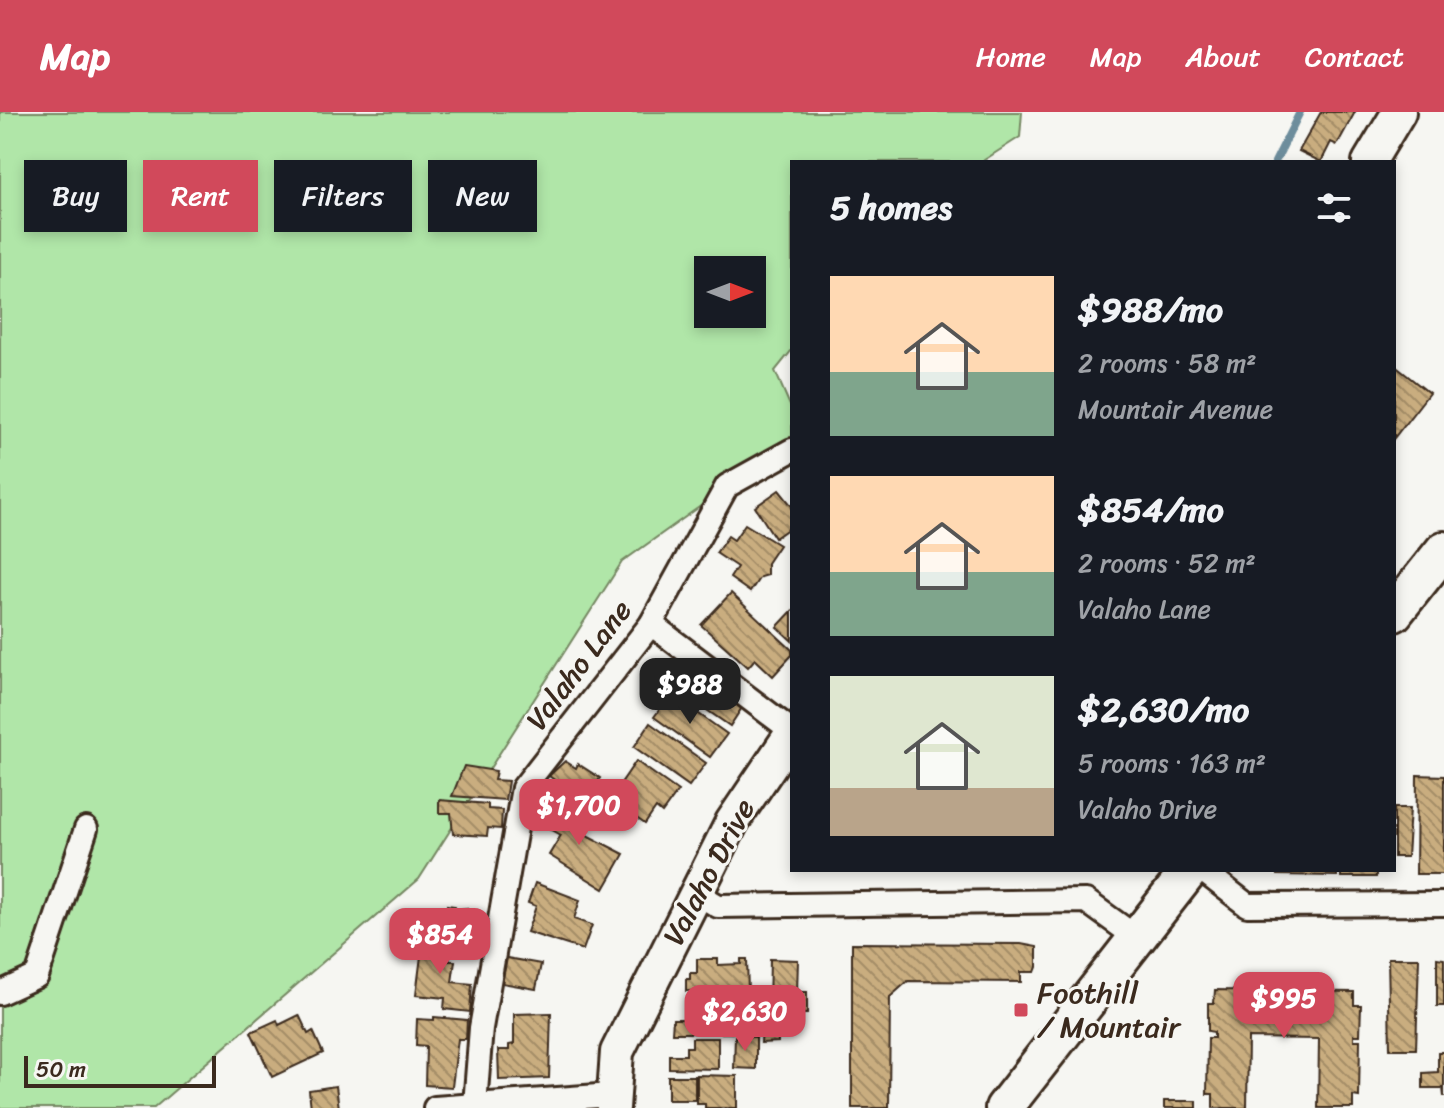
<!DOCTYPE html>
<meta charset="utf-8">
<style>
body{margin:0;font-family:Sriracha,sans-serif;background:#242831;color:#f1f3f6;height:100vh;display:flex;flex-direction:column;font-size:30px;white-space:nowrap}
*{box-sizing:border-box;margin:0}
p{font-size:26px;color:#9ea1a6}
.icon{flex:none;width:44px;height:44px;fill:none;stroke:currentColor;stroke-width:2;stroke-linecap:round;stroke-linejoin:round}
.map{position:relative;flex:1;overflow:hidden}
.sheet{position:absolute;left:790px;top:48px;width:606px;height:712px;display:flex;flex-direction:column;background:#171b24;border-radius:0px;box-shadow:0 4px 12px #0003}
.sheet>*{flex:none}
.hud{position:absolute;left:24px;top:48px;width:646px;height:72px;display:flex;gap:16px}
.needle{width:52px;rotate:90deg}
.buttons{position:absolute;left:694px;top:144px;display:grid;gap:16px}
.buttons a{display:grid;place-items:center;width:72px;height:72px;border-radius:0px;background:#171b24;box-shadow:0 4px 12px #0003;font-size:40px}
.scale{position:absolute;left:24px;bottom:20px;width:192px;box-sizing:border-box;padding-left:8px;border:4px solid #3b2a1e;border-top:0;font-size:22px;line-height:28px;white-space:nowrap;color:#3b2a1e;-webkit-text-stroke:6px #f6f6f2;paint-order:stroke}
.price{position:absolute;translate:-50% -68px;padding:0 18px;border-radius:16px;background:#d1495b;color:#fff;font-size:26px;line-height:52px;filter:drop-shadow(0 2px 4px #0008)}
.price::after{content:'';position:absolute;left:50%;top:48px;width:24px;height:18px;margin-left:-12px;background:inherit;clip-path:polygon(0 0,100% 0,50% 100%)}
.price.active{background:#222;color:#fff}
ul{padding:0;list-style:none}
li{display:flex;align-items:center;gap:24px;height:200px;padding:0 40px}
li span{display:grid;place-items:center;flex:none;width:224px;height:160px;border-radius:0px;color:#555}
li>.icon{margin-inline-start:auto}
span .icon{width:96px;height:96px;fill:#fffc;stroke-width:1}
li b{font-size:34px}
h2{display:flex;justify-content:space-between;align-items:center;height:96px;padding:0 40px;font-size:34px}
.chip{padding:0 28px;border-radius:0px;background:#171b24;box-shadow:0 4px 12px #0003;font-size:28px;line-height:72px}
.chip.active{background:#d1495b;color:#fff}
header{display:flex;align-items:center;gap:48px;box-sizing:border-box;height:112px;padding:0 40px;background:#d1495b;color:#fff}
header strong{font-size:38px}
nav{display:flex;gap:44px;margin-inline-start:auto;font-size:28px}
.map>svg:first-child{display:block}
</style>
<header>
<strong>Map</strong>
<nav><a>Home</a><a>Map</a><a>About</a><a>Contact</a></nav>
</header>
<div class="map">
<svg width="1444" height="996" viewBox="0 0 1444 996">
<defs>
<pattern id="building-back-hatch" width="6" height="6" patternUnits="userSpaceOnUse" patternTransform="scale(2)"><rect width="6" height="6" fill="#c9ad7f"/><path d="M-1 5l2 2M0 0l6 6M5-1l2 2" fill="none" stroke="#a48d67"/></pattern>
</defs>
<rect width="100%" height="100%" fill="#f6f6f2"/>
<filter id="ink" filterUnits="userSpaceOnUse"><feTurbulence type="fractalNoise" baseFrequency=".0125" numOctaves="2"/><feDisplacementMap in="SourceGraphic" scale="16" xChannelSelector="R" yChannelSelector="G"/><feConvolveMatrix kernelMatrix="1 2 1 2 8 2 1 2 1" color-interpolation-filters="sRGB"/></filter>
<g filter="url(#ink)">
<path fill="#b0e6a8" stroke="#768863" stroke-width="2" fill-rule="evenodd" d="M 0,0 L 1022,0 L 1020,25 L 981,50 L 792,50 L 792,238 L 775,259 L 792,298 L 792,329 L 622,450 L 419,767 L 154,996 L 0,996 ZM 708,158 L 752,158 L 752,202 L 708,202 Z"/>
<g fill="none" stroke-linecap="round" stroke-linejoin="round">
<polyline stroke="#6d8d9c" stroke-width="8" points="1275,50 1300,0"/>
</g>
<g fill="url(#building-back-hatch)" stroke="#3b2a1e" stroke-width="2">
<polygon points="1321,0 1355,0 1337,33 1331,30 1321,50 1299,39"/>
<polygon points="1394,253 1429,281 1394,326"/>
<polygon points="779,378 792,394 792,414 775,426 755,395"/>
<polygon points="745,412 779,433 767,451 767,463 760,465 750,480 730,466 737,455 716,441 728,424 734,428"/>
<polygon points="731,481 792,538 792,543 773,564 755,547 748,555 701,513"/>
<polygon points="792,499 792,529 777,515"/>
<polygon points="691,554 745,591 730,614 675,576"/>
<polygon points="671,582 727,622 710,645 654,605"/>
<polygon points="650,611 706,651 689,674 634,635"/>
<polygon points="565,649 576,656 578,652 600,666 581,696 572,690 576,684 549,664"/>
<polygon points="636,649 678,679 662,701 656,696 645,712 610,687"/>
<polygon points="464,654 496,659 494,668 508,669 505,688 452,684"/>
<polygon points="1417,663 1444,664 1444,762 1416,762"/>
<polygon points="544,686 573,701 567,713 624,742 604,777 549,743 561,723 538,710 543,701 538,698"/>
<polygon points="439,688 488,692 488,697 502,698 501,717 488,716 487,724 453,722 451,701 439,701"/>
<polygon points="1394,696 1410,696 1407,745 1394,745"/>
<polygon points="1277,758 1337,758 1337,764 1277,763"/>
<rect x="1341" y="758" width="35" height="7"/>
<polygon points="535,771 580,788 574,807 592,813 583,838 527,820 536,794 528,791"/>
<polygon points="447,793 455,794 454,798 467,796 467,799 479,800 478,825 433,820 435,795 447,797"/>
<polygon points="423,830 452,833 449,849 455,849 452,870 472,872 470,900 444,897 445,886 416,883 421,844 410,843 411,831"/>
<polygon points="852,831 1021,832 1037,835 1037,855 1035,860 1021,860 1021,870 908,869 890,885 889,996 852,996"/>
<polygon points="507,846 541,852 536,877 502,871"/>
<polygon points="1388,846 1419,846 1416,937 1390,937"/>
<polygon points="1437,846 1444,847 1444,894 1437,894"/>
<polygon points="697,847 718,847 718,853 741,852 741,847 747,847 748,880 686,879 686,867 690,867 690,861 697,861"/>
<polygon points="770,847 798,848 797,880 807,880 807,902 778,902 778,895 769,895"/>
<polygon points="1215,878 1354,880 1354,893 1361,893 1360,923 1354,923 1354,928 1360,928 1359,985 1353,984 1353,996 1318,996 1319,927 1248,926 1247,996 1213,996 1213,982 1207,982 1208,926 1214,926 1214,920 1208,919 1208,891 1214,891"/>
<polygon points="695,886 733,886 732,921 672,921 673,907 692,907"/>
<polygon points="551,901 549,966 499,968 498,938 509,938 509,933 514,932 514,902"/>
<polygon points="763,902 773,902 773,910 777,909 778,930 761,931"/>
<polygon points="299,903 308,922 313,919 323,941 272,965 251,920 277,908 279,913"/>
<polygon points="434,905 467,908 466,927 458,927 452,975 425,973 426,934 416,933 417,907 434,908"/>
<polygon points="735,924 756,925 756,957 734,956"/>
<polygon points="692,926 718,926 718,957 669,956 669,943 686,943 686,935 692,935"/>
<polygon points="1438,940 1444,940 1444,985 1443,976 1423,976 1423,961 1438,960"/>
<polygon points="697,963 737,964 737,996 705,996 705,992 697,992"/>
<rect x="668" y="964" width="27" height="24"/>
<polygon points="336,974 339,996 311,996 309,978"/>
<rect x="1164" y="989" width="33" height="7"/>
</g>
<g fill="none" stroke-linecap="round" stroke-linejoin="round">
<defs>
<g id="street">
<polyline points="651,512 792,619"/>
<polyline points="1202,758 1247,793 1444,792"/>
<polyline points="695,780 718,794 1086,789 1137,826"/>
<polyline points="0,881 37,864 86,717"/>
<polyline points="475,993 481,916 523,676 651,512 727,374 792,338"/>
<polyline points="435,996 612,983"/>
</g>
<g id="secondary">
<polyline points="1369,50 1399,0"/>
<polyline points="613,996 617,940 732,710 792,621"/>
</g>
<g id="primary">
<polyline points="1394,501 1444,438"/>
<polyline points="1004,996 1190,758"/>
</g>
</defs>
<use href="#street" stroke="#3b2a1e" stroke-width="28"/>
<use href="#secondary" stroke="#3b2a1e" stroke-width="38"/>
<use href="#primary" stroke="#3b2a1e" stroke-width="42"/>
<use href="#street" stroke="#f6f6f2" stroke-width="22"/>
<use href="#secondary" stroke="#f6f6f2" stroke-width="32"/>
<use href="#primary" stroke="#f6f6f2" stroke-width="36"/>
</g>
</g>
<rect fill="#d1495b" stroke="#f6f6f2" stroke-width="3" x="1013" y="890" width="16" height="16" rx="4"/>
<g text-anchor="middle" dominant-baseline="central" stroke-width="6" stroke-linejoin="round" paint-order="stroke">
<g font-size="30" fill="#3b2a1e" stroke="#f6f6f2">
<text transform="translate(579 553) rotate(-53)">Valaho Lane</text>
<text transform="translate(709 760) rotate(-62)">Valaho Drive</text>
</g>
<g font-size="30" fill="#3b2a1e" stroke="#f6f6f2" text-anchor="start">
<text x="1037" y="881">Foothill<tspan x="1037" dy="34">/ Mountair</tspan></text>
</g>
</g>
</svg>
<div class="buttons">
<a><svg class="needle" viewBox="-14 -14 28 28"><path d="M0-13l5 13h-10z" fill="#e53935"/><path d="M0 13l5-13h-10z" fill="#9ea1a6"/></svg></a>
</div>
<div class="scale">50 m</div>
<b class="price active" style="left:690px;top:614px">$988</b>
<b class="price" style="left:579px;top:735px">$1,700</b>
<b class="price" style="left:440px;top:864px">$854</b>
<b class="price" style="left:1284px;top:928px">$995</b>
<b class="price" style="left:745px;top:941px">$2,630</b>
<div class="hud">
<a class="chip">Buy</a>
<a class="chip active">Rent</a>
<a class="chip">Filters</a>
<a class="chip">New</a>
</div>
<section class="sheet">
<h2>5 homes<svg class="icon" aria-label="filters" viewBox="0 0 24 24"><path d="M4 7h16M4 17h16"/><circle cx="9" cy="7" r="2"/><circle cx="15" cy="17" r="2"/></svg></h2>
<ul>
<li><span style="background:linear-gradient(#ffd9b3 60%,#7fa58c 0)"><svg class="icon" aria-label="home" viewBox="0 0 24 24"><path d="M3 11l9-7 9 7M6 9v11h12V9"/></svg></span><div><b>$988/mo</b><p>2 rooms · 58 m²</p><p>Mountair Avenue</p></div></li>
<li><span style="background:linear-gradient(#ffd9b3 60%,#7fa58c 0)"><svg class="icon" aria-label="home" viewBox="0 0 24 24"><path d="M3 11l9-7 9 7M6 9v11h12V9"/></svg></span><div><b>$854/mo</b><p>2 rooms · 52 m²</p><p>Valaho Lane</p></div></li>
<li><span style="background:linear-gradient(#dfe7d0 70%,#b9a48a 0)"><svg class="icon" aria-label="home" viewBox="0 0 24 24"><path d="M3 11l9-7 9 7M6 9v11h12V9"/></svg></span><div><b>$2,630/mo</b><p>5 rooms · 163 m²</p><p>Valaho Drive</p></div></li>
</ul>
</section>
</div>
